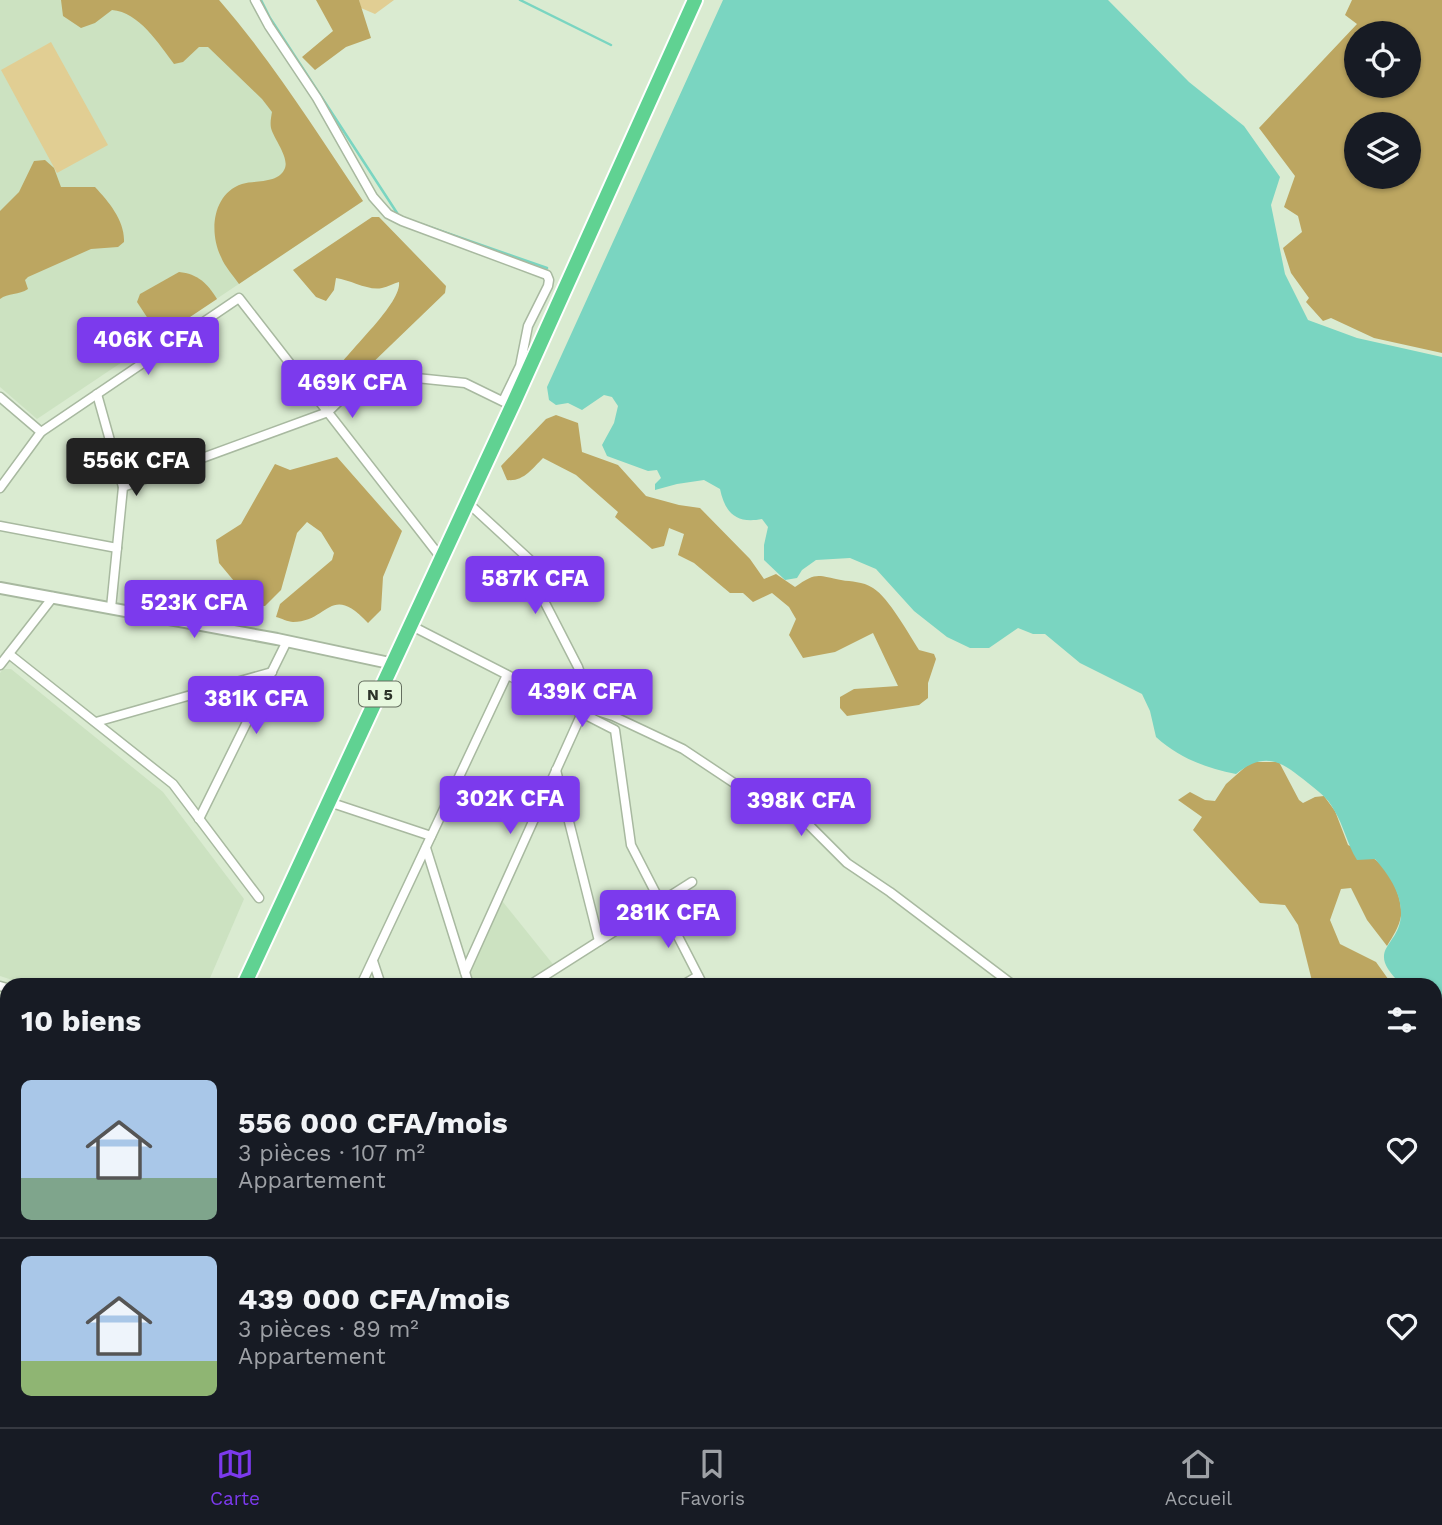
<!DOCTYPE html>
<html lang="fr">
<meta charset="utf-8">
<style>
body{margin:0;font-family:"Work Sans",sans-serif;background:#20242c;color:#f1f3f6;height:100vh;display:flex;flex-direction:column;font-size:26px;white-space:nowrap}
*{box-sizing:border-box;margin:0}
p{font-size:23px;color:#9ea1a6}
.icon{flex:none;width:38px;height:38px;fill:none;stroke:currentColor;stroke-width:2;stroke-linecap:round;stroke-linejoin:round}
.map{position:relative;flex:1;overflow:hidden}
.side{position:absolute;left:0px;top:978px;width:1442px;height:450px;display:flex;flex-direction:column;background:#171b24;border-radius:21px 21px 0 0;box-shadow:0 2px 5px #0004}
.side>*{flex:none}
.tools{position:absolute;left:1344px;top:21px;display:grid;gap:14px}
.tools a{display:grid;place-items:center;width:77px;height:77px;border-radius:50%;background:#171b24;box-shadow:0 2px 5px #0004;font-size:35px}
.price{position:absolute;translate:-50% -60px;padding:0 16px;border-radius:7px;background:#7c3aed;color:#fff;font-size:23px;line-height:46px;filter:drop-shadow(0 2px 4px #0008)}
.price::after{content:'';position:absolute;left:50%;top:42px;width:21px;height:16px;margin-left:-10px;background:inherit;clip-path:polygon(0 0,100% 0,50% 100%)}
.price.active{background:#222;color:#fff}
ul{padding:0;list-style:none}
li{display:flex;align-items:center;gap:21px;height:175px;padding:0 21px}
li+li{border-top:2px solid #363941}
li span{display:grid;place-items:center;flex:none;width:196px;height:140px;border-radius:10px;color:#555}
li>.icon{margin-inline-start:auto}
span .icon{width:84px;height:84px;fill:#fffc;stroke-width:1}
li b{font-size:30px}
h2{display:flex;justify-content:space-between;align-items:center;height:84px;padding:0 21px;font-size:30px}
.dock{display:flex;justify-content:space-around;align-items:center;height:98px;border-top:2px solid #363941;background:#171b24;font-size:19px;color:#9ea1a6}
.dock a{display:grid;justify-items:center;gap:4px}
.dock .active{color:#7c3aed}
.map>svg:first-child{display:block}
</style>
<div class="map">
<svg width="1442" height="1427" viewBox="0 0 1442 1427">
<rect width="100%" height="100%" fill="#daebd1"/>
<g fill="#cce2c1">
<polygon points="0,0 219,0 236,20 301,110 363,201 37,419 0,387"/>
<polygon points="3,669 11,669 163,792 244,899 207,985 28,985 0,976 0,673"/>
<polygon points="499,897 556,968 530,985 469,985 465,972"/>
<polygon points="830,1421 1070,1421 1054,1427 831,1427"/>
</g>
<g fill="#e1ce93">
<polygon points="359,0 394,0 375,14 361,8"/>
<polygon points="51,42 108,145 57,173 1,70"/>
</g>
<g fill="#bca661" fill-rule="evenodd">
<path d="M 61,0 L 219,0 C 273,62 317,133 363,201 L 239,284 C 233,275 225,267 221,257 C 209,233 212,194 242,184 C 255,180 279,184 285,168 C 289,157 274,139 271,128 C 270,123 271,118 272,112 L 262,99 L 208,47 L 199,47 L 183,62 L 174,64 C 159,44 139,12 112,10 L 95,23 L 81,28 L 63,16 Z"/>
<polygon points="316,0 359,0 371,38 346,47 315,70 302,57 333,31"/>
<path d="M 1352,0 L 1442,0 L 1442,353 L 1374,338 L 1331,318 L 1323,321 L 1306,302 L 1309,298 L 1291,273 L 1283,248 L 1302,232 L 1298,216 L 1284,207 L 1295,176 L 1259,128 L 1357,24 L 1345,15 ZM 1356,33 L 1409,33 L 1409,86 L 1356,86 ZM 1356,124 L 1409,124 L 1409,177 L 1356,177 Z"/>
<path d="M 45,160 L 54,168 L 61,187 L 95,187 C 109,202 125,221 124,242 L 118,247 L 91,249 L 28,277 L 25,280 L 28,289 C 19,295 8,293 0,299 L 0,211 L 19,192 L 34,161 Z"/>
<path d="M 372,217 L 379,217 L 446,286 L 445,293 L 337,397 L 331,397 C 331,391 330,381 333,375 C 345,353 402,304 399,282 C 394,283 388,287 382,288 C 368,291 351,280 336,278 L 334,290 L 326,301 L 316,297 L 293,270 Z"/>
<path d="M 179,272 C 198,274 207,283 217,299 L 160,337 L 137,302 L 140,294 Z"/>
<path d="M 556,415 L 578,423 L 582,452 L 618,465 L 646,496 L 679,505 L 700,508 L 750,559 L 764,579 L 776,574 L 795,587 C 816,572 817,575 841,580 C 852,582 862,581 873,588 C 889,598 908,633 919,650 L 934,654 L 936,659 L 928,683 L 928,698 L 919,705 L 847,716 L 840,708 L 840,697 L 854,689 L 898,686 L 873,633 L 835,652 L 803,658 L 789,635 L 796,619 L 789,607 L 772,593 L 753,602 L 743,593 L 730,593 L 694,563 L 678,555 L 684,534 L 669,528 L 664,546 L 652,549 L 615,517 L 618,512 L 576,475 L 543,458 C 532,469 523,482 507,480 L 501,466 L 546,419 Z"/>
<path d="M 337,457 L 402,531 L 383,577 L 381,610 L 368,623 C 330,582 329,622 293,622 C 288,622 281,618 276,617 L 280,604 L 332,560 L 334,553 L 321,532 L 307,522 L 297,533 L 281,590 L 265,606 L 244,606 L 244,593 L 219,563 L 216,540 L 241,524 L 275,464 L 290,470 Z"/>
<path d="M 1251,762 L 1279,762 L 1299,800 L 1303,803 L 1315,797 L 1324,796 L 1335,811 L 1348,845 C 1356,849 1365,853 1373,858 C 1389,868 1403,897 1401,916 C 1399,927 1393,936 1387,946 L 1367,920 L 1351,888 L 1341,889 L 1330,920 L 1340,944 L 1376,962 L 1391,983 L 1390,985 L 1313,985 L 1298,925 L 1285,905 L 1260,903 L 1193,830 L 1202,817 L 1178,800 L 1190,792 L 1205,800 L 1215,801 L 1226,784 Z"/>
</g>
<path fill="#7ad5c1" d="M 723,0 L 1108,0 L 1189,82 L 1244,126 L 1280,177 L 1271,205 L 1285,274 L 1308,320 L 1357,338 L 1442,357 L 1442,1016 L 1435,1011 L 1435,985 L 1402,985 C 1362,947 1401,948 1401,913 C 1401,892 1388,874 1375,859 L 1357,860 C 1347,844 1344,826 1334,810 C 1328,798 1318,791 1308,783 C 1282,762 1266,750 1236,774 C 1206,768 1179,758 1156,737 L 1150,711 L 1142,694 L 1080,663 L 1045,634 L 1033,634 L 1018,628 L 989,648 L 970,648 L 947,637 L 914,611 L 876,569 L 850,558 L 816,560 L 802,570 L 797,578 L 785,580 L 764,560 L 764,545 L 768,527 L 762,519 C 736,524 725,513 720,489 L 704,480 L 677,484 L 655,490 L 655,484 L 661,478 L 657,470 L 648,471 L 607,456 L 602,445 L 614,423 L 618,406 L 612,397 L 604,395 L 582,410 L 568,403 L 556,405 L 549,400 L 547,387 Z"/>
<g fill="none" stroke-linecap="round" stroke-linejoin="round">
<g stroke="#7ad5c1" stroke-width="2.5">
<polyline points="261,0 270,18 399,216"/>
<polyline points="520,0 611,45"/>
<polyline points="421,224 547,268"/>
</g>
<defs>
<g id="street">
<polyline points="255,0 269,26 317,98 373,197 388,214 402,221 547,275 549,280 548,286 528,326 520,366 503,401"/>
<polyline points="97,394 123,487 111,608"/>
<polyline points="0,397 41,432"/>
<polyline points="123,487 328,412 368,373 465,383 506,403"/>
<polyline points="0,488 41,432 239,298 442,559"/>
<polyline points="467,502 529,559 536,571 543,599 578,667 587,693 604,712"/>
<polyline points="0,526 117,548"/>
<polyline points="410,625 615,730 631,845 703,985"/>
<polyline points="9,654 173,784 259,898"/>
<polyline points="0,665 53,597"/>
<polyline points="574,709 597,711 613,716 683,749 749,793 801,817 847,863 890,892 1013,985"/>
<polyline points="96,722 272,672"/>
<polyline points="556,770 599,941"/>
<polyline points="329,802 431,836"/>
<polyline points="199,819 287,641"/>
<polyline points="426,848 469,985"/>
<polyline points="373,961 381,985"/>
<polyline points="465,972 582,713"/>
<polyline points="361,985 507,675"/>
<polyline points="530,985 692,882"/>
<polyline points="683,985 698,976"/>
<polyline points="0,986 7,988"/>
<polyline points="0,1067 7,1063"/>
<polyline points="0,1088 7,1090"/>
<polyline points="0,1241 7,1226"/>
<polyline points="0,1267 7,1268"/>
<polyline points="352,1421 353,1427"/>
<polyline points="552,1421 553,1427"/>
<polyline points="565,1421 585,1427"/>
<polyline points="716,1421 717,1427"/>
<polyline points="820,1421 821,1427"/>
<polyline points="1305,1421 1314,1427"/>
<polyline points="0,1426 1,1427"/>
<polyline points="184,1427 188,1421"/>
<polyline points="429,1427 446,1421"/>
<polyline points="1081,1427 1096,1421"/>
<polyline points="1232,1427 1233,1421"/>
</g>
<polyline id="secondary" points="0,588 277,639 394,664"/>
<g id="highway">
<polyline points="244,985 514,402 695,0"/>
<polyline points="33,1427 36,1421"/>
</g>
</defs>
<use href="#street" stroke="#a8b9a0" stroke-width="11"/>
<use href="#secondary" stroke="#a8b9a0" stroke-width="14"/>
<use href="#highway" stroke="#fff" stroke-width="18"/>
<use href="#street" stroke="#fff" stroke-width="8"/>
<use href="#secondary" stroke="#fff" stroke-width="10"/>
<use href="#highway" stroke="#60d292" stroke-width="14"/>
</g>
<g text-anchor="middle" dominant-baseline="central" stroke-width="5" stroke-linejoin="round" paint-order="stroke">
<rect fill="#e7f8de" stroke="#646e5f" stroke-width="2" x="359" y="681.5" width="42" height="25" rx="5"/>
<g font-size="16" font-weight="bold" fill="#2c3329">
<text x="380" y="694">N 5</text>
</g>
</g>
</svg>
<div class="tools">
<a><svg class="icon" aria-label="locate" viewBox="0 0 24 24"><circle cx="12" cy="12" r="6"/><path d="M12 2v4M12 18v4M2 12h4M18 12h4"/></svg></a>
<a><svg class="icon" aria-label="layers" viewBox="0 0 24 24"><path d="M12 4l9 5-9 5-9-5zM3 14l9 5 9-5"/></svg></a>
</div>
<b class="price" style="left:148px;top:377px">406K CFA</b>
<b class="price" style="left:352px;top:420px">469K CFA</b>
<b class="price active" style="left:136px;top:498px">556K CFA</b>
<b class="price" style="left:535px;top:616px">587K CFA</b>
<b class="price" style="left:194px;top:640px">523K CFA</b>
<b class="price" style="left:582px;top:729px">439K CFA</b>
<b class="price" style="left:256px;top:736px">381K CFA</b>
<b class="price" style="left:510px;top:836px">302K CFA</b>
<b class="price" style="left:801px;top:838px">398K CFA</b>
<b class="price" style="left:668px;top:950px">281K CFA</b>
<section class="side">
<h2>10 biens<svg class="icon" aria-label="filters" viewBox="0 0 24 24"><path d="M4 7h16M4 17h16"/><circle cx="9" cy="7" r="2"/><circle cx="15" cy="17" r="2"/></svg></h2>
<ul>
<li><span style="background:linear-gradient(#a9c7e8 70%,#7fa58c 0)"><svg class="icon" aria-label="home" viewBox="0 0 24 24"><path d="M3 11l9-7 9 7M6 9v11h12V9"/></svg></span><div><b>556 000 CFA/mois</b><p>3 pièces · 107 m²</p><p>Appartement</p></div><svg class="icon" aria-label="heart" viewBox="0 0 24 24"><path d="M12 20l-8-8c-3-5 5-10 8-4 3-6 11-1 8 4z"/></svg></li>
<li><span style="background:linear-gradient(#a9c7e8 75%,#8fb573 0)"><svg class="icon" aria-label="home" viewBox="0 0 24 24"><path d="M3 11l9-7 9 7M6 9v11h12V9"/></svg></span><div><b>439 000 CFA/mois</b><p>3 pièces · 89 m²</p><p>Appartement</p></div><svg class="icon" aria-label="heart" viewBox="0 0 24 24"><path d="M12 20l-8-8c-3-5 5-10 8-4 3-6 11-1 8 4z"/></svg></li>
</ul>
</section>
</div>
<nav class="dock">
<a class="active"><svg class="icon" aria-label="map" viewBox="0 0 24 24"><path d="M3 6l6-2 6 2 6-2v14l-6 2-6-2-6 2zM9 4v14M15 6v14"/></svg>Carte</a>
<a><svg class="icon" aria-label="saved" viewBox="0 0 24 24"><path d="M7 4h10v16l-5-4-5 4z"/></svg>Favoris</a>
<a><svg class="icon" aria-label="home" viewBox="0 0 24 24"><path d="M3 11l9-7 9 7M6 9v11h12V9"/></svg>Accueil</a>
</nav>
